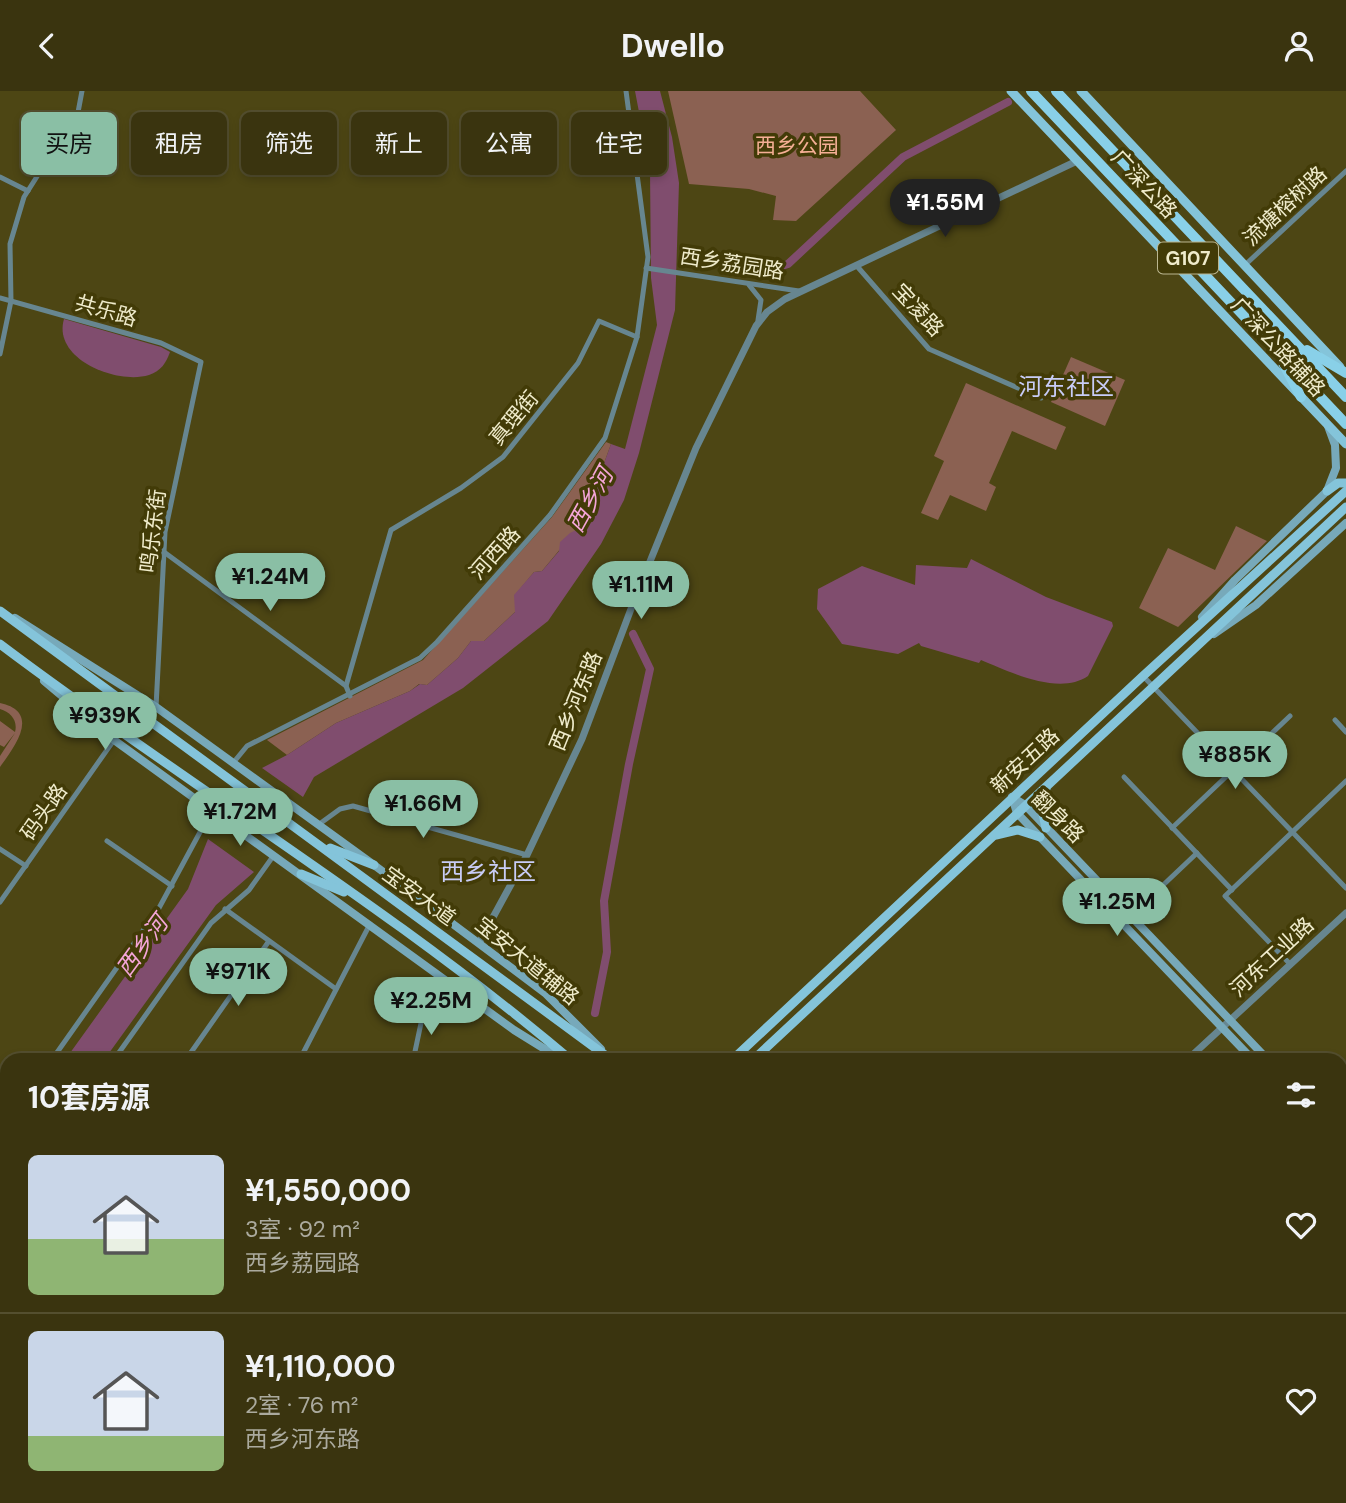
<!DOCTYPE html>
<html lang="zh">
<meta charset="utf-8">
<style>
body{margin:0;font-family:"DM Sans","Noto Sans SC",sans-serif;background:#413c18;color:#f1f3f6;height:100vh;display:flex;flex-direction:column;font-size:26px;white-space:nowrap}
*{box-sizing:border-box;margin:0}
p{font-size:23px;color:#abaa9e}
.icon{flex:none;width:38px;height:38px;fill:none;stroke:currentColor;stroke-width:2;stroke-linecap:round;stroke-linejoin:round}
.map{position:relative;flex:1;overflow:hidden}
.details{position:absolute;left:0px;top:962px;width:1348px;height:450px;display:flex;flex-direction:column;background:#3a340f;border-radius:21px 21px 0 0;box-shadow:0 4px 10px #0003,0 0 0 2px #544f2f}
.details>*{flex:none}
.guide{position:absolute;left:21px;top:21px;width:700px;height:63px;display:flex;gap:14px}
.price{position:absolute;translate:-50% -60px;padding:0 16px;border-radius:24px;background:#8abfa5;color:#111;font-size:23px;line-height:46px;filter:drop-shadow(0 2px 4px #0008)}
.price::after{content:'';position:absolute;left:50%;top:42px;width:21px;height:16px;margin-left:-10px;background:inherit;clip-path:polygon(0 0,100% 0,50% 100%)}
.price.current{background:#222;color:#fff}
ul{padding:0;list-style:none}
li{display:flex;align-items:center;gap:21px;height:175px;padding:0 28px}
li+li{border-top:2px solid #544f2f}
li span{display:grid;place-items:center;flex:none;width:196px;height:140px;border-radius:10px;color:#555}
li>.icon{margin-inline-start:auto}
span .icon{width:84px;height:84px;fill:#fffc;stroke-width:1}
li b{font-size:30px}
h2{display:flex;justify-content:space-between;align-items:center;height:84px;padding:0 28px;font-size:30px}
.chip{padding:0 24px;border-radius:10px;background:#3a340f;box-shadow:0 4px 10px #0003,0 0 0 2px #544f2f;font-size:24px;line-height:63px}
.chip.current{background:#8abfa5;color:#111}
header{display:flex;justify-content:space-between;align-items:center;height:91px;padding:0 28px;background:#3a340f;font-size:32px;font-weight:700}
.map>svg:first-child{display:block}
</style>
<header><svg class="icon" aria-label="back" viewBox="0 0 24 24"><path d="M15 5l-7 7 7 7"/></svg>Dwello<svg class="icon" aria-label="person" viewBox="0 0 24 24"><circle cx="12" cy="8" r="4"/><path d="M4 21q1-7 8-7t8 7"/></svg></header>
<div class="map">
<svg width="1346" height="1412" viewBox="0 0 1346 1412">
<rect width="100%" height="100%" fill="#4d4614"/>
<g fill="#8b6152">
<polygon points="668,0 860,0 896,39 796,130 773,129 776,105 749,98 689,93"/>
<polygon points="1071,266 1125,289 1105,335 1051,311"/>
<polygon points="966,292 1066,336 1056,359 1012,340 989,392 996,396 986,420 950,404 938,429 921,422 944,370 934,365"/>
<polygon points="606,351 611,353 603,375 591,396 590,408 576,439 542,480 534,481 515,504 515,521 484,550 471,550 458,567 427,594 419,593 410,600 336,632 287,664 267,649 423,569 552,426"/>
<polygon points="1236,435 1267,450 1178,536 1139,517 1168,457 1215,479"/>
<path d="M 0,612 C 42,621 14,656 0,676 L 0,665 L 15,642 L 4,656 L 0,654 L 0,630 L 15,641 C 18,630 11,621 0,618 Z"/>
<polygon points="1072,1405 1100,1405 1108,1412 1080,1412"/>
</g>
<g fill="#804d6e">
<polygon points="635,0 660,0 672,46 679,92 675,219 639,362 624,409 601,453 548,530 463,597 314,686 303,706 262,677 287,664 336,632 410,600 420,593 427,594 458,567 471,550 484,550 515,521 514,504 534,481 542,480 559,460 560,451 570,442 576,439 590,408 591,396 603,375 611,353 625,358 657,234 651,187 650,79"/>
<path d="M 64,228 L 161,256 L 170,261 C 166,272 161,280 149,284 C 117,294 52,268 64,228 Z"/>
<path d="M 971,468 L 1046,506 L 1112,531 L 1113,535 L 1088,585 C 1059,605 1010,581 981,569 L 979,572 L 921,555 L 919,552 L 898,563 L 842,553 L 817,518 L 818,498 L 862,475 L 915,494 L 916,474 L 967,477 Z"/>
<polygon points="208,748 254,781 216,814 104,969 65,969 188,798"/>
<polygon points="7,1050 7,1104 0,1114 0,1060"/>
<polygon points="257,1405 294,1405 286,1412 250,1412"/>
</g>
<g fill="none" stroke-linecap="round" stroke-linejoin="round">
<g stroke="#804d6e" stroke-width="8">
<polyline points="782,175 788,173 903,66 1008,11"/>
<polyline points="595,922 607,861 604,810 629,673 650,578 633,543"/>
</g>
<g stroke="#678690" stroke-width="5">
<polyline points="0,86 28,100"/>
<polyline points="856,174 929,258 1041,307"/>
<polyline points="1245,174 1346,80"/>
<polyline points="646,177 799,200"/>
<polyline points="749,194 761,209 758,229"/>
<polyline points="0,207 161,252 201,271 165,441 156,616"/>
<polyline points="0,263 11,210 10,153 24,106 50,65 73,48 82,0"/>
<polyline points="164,461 346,595 350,605"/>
<polyline points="1143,585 1346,797"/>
<polyline points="346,595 391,439 461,397 503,366 578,272 599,230 637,246"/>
<polyline points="1335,629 1346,641"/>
<polyline points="233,672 247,655 420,567 437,551 550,424 605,347 637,246 648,166 626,0"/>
<polyline points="1124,686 1232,799"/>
<polyline points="318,734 340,718 353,715 527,764"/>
<polyline points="1172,737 1290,625"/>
<polyline points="107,750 172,795"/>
<polyline points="0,758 26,775"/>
<polyline points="0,811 114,649"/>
<polyline points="225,818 336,898"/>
<polyline points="1123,832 1197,762"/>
<polyline points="1290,873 1225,805 1346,690"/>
<polyline points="51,970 159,817 212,719"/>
<polyline points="113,970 211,832 249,799 274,764"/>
<polyline points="185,970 269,850"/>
<polyline points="299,970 370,833"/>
<polyline points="413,970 424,918"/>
<polyline points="0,1040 7,1031"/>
<polyline points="0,1129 7,1119"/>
<polyline points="2,1186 7,1190"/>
<polyline points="1340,1325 1346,1331"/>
<polyline points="1340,1382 1346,1377"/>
<polyline points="755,1405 761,1412"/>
<polyline points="892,1405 899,1412"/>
<polyline points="1283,1405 1289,1412"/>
<polyline points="139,1412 145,1405"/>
<polyline points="1309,1412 1316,1405"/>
</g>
<g stroke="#678690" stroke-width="7">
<polyline points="479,852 527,764 582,648 634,510 696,357 756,235 767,221 785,208 1077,70"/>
<polyline points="1186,970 1346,822"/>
<polyline points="603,1405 609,1412"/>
<polyline points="713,1412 721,1405"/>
</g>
<g stroke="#77a9ba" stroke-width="8">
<polyline points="1202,526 1235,489 1327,400 1336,377 1335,354 1328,335"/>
<polyline points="15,527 156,616 374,774 545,902 601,958"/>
<polyline points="1214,543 1256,514 1346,432"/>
<polyline points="44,590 114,649 514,939 564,970"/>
<polyline points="1012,706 1025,714 1269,970"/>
<polyline points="1012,706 1017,722 1254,970"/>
<polyline points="1340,1043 1346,1049"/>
<polyline points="1340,1060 1346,1066"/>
<polyline points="1340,1232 1346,1227"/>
<polyline points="0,1358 7,1365"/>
<polyline points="0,1373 7,1379"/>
<polyline points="37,1405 44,1412"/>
<polyline points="54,1405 62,1412"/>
<polyline points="1038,1405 1046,1412"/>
<polyline points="1135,1405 1144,1412"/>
<polyline points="953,1412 960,1405"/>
<polyline points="970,1412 977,1405"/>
<polyline points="1171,1412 1172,1405"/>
</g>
<g stroke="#84c4da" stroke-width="9">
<polyline points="1011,0 1346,353"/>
<polyline points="1081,0 1340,276"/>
<polyline points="1327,400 1338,392 1346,392"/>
<polyline points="0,520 613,970"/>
<path d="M 0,553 C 188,695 392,817 572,970"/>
<polyline points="1046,698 1041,713 1046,737"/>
<polyline points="996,744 1018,739 1040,746"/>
<polyline points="330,757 374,774"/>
<polyline points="301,783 344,801"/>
<polyline points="731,970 1143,585 1346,400"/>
<polyline points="752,970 1346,416"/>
<polyline points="1061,1405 1069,1412"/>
<polyline points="1112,1405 1120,1412"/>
<polyline points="235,1412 242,1405"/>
<polyline points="299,1412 307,1405"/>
</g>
<g stroke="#89d0e8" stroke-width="10">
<polyline points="1031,0 1346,333"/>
<polyline points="1056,0 1346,306"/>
<polyline points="1307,259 1346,282"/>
<polyline points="1283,272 1301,306"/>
</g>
</g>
<g text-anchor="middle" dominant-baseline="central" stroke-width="7" stroke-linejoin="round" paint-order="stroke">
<rect fill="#423b07" stroke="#bbb690" stroke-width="2" x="1158" y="151.5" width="60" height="31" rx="5"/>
<g font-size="19" font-weight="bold" fill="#efebcb">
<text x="1188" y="167">G107</text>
</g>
<g font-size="21" fill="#f5af95" stroke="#423b07">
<text x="797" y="55">西乡公园</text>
</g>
<g font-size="21" fill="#efebcb" stroke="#423b07">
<text transform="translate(1144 93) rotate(47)">广深公路</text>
<text transform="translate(1285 115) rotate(-43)">流塘榕树路</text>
<text transform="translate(732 173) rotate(9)">西乡荔园路</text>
<text transform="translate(918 219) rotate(47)">宝凌路</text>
<text transform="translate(106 220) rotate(16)">共乐路</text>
<text transform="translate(1278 256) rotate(47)">广深公路辅路</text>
<text transform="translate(514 327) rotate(-50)">真理街</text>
<text transform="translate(153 440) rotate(-83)">鸣乐东街</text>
<text transform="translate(495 462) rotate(-48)">河西路</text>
<text transform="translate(576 610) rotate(-68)">西乡河东路</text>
<text transform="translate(1025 670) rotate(-43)">新安五路</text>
<text transform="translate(44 721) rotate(-55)">码头路</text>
<text transform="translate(1058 726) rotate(45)">翻身路</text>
<text transform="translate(419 805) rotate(36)">宝安大道</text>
<text transform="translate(1272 866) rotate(-43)">河东工业路</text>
<text transform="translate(527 870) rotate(39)">宝安大道辅路</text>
</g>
<g font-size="23" font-style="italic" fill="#f4a5d8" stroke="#423b07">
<text transform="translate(590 409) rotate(-61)">西乡河</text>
<text transform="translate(142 855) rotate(-54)">西乡河</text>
</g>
<g font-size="24" fill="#c8ccf7" stroke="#423b07">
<text x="1066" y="295">河东社区</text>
<text x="488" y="780">西乡社区</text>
</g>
</g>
</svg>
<b class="price current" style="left:945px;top:148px">¥1.55M</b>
<b class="price" style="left:270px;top:522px">¥1.24M</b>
<b class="price" style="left:641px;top:530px">¥1.11M</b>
<b class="price" style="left:105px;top:661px">¥939K</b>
<b class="price" style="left:1235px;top:700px">¥885K</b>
<b class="price" style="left:423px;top:749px">¥1.66M</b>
<b class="price" style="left:240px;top:757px">¥1.72M</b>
<b class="price" style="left:1117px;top:847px">¥1.25M</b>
<b class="price" style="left:238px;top:917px">¥971K</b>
<b class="price" style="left:431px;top:946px">¥2.25M</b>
<div class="guide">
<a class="chip current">买房</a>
<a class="chip">租房</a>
<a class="chip">筛选</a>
<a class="chip">新上</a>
<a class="chip">公寓</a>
<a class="chip">住宅</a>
</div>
<section class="details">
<h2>10套房源<svg class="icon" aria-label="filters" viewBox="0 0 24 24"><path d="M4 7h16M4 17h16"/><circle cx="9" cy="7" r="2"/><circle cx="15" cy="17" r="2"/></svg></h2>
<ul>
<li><span style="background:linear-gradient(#c9d6e8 60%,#8fb573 0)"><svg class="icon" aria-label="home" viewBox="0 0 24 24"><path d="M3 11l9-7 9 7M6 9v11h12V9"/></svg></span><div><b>¥1,550,000</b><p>3室 · 92 m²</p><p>西乡荔园路</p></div><svg class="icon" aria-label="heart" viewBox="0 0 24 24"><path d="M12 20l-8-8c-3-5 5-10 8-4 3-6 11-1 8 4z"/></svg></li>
<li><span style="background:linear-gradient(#c9d6e8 75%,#8fb573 0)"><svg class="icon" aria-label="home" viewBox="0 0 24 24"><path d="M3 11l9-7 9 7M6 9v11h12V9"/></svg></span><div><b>¥1,110,000</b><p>2室 · 76 m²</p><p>西乡河东路</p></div><svg class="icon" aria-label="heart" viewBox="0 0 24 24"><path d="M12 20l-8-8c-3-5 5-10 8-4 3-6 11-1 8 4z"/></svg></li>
</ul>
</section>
</div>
